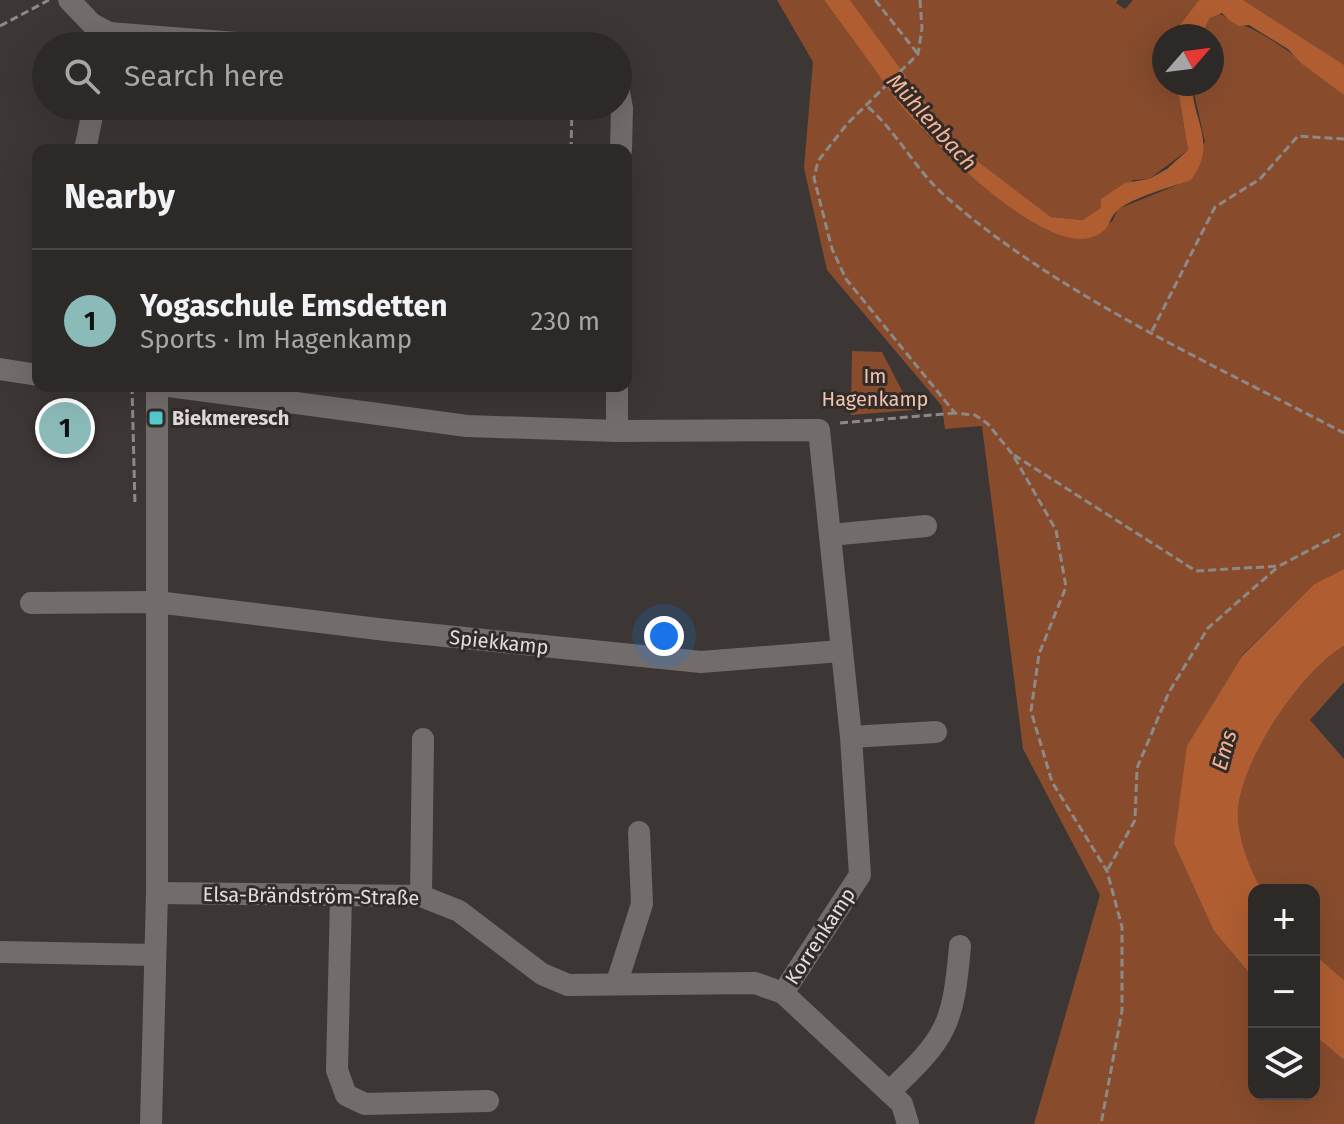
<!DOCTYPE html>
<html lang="en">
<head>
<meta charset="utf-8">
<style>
	body { margin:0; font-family:"Fira Sans",sans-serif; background:#35312f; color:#f1f3f6 }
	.controls { position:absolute; right:24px; bottom:24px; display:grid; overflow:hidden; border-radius:16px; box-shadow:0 8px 32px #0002 }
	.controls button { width:72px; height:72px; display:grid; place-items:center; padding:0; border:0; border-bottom:2px solid #484544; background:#2d2927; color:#f1f3f6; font:40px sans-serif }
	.compass { position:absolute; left:1152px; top:24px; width:72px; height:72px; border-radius:50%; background:#2d2927; box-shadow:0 8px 32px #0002; rotate:62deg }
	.you { position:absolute; left:664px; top:636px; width:28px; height:28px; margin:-20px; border:6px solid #fff; border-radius:50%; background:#1a73e8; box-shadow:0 0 0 12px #1a73e833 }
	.badge { display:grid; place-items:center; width:52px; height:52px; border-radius:50%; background:#8bbbb9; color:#111; font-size:26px; font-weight:700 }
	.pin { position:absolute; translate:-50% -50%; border:4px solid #fff; box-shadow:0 2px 8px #0006 }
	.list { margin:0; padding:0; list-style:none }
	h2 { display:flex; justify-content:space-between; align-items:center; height:104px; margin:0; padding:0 32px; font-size:34px }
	h2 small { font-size:26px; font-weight:400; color:#a7a6a7 }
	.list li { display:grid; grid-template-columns:52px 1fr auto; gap:24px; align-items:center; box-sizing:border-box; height:144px; padding:0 32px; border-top:2px solid #484544 }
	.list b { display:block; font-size:30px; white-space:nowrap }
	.list p { margin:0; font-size:26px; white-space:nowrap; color:#a7a6a7 }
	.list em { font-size:26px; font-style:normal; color:#a7a6a7 }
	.icon { flex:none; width:44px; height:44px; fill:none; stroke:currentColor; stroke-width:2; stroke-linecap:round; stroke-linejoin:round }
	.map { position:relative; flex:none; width:1344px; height:1124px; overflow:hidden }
	.search { position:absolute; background:#2d2927; box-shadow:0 8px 32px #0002; left:32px; top:32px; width:600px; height:88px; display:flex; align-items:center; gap:20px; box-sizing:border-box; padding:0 28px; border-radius:44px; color:#a7a6a7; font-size:30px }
	.panel { position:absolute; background:#2d2927; box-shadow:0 8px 32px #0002; left:32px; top:144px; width:600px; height:248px; border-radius:16px }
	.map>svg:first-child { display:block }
	.green { fill:#884c2d }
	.water { fill:#b05e31 }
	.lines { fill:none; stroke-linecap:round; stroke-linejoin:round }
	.path { stroke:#8d8986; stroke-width:3; stroke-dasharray:8 4; stroke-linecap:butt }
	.minor { stroke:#726c6a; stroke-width:22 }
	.poi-dot { fill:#52cdcf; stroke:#312c2a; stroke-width:3 }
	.labels { text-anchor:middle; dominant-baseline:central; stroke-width:6; stroke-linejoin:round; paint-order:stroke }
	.park-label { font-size:20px; fill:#f2c4ad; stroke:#312c2a }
	.poi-label { font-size:20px; font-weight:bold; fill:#e0dddb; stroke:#312c2a; text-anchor:start }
	.street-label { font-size:20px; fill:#e0dddb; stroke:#312c2a }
	.water-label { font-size:22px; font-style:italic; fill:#f7b392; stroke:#312c2a }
</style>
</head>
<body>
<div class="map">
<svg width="1344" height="1124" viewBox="0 0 1344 1124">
	<rect width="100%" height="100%" fill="#3c3734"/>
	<g class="green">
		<path d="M777,0H824C848,31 870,63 893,94C934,150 991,196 1050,231L1112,222L1118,209L1177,185L1205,142L1192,84H1212V36H1201L1210,18L1217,14C1225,14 1225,19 1233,21C1275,36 1309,67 1344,95V569L1314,584L1242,655L1214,931L1254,979V1094H1314V1035L1344,1060V1124H1034L1100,895L1023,749L982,426L945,429L942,406L827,270L804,168L813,62Z"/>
		<path d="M850,0H1118L1116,3L1125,9L1133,0H1199L1178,27L1180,36H1164V84H1177L1188,150L1149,179L1133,180L1092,217L1083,220L1051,217L956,146Z"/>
		<path d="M1243,0H1344V65L1337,62Z"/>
		<path d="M852,351L882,352L912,410L851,415Z"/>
		<path d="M1344,646V682L1310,720L1344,759V980L1314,954V890H1262C1250,871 1240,843 1238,820C1234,769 1301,670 1344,646Z"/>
	</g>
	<g class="water">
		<path d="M824,0H850L957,146L1051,217L1083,220L1101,208V199L1125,183L1149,179L1167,169L1188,150L1177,84H1192C1193,123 1218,143 1191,180C1174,186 1131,198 1118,210C1106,220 1113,231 1089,238C1038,251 921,133 892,94C870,62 847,31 824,0Z"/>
		<path d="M1199,0H1243L1344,65V95L1301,63L1288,49L1249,25L1239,26L1229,20L1222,13L1210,18L1201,36H1180L1178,27Z"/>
		<path d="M1344,569V646C1301,670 1234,769 1238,820C1240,843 1250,870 1262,890H1254V979L1214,931L1174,843L1187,746L1243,655L1314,584Z"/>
		<path d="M1314,954L1344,980V1060L1314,1035Z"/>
	</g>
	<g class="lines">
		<g class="path">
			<path d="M875,0L918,54"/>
			<path d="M920,0L922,28L918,54L847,124L818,161L814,178L832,249L846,279L955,413L975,415L988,424L1013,455L1056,530L1066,587L1039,654L1031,711L1052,782L1107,871L1122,927V1011L1101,1124"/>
			<path d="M0,26L49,0"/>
			<path d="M868,107C897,132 915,169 943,194C1055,294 1211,363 1344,433"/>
			<path d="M571,150L572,106"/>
			<path d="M1152,331L1215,207L1260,179L1298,136L1344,139"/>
			<path d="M132,386L135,506"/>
			<path d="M840,423L955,413"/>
			<path d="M1014,455L1196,571L1279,566L1344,532"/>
			<path d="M1108,869L1135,820L1137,768L1169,692L1208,628L1279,566"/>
		</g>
		<g class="minor">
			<path d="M69,0L92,24L109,33L106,46"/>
			<path d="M109,33L275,46"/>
			<path d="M618,87L622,108L621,150"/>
			<path d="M85,150L94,106"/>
			<path d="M0,369L38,375"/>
			<path d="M169,386L467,426L617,431L819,430L851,737L860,875L783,993"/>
			<path d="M617,431V386"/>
			<path d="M830,535L926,526"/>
			<path d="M31,603L157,602L386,630L701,662L841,651"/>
			<path d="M851,737L936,732"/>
			<path d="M157,893L421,896L459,911L542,974L568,985L755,983L783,993L902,1104L908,1124"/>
			<path d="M341,896L337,1070L346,1095L365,1104L488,1101"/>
			<path d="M421,896L423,739"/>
			<path d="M0,952L155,955"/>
			<path d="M617,982L642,904L639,832"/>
			<path d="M889,1092C947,1037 953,1026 960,946"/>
			<path d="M151,1124L157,893V386"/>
		</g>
	</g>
	<rect class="poi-dot" x="148" y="410" width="16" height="16" rx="4"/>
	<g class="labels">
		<g class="park-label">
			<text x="875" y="376">Im<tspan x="875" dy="23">Hagenkamp</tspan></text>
		</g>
		<g class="poi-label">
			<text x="172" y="418">Biekmeresch</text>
		</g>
		<g class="street-label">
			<text transform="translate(499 642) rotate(6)">Spiekkamp</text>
			<text transform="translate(311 896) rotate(1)">Elsa-Brändström-Straße</text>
			<text transform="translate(820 936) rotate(-57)">Korrenkamp</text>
		</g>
		<g class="water-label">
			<text transform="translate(932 122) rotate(48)">Mühlenbach</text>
			<text transform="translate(1224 750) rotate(-74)">Ems</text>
		</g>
	</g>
</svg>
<div class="controls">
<button>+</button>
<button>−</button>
<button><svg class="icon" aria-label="layers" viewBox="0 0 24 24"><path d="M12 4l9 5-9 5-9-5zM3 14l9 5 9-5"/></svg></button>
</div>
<svg class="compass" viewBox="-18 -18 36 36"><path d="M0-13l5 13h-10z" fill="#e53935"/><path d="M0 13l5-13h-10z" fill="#a7a6a7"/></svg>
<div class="you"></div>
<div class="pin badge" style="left:65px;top:428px">1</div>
<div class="search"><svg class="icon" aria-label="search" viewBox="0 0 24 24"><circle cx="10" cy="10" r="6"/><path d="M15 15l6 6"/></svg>Search here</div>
<section class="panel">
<h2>Nearby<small></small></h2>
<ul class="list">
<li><span class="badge">1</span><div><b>Yogaschule Emsdetten</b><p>Sports · Im Hagenkamp</p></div><em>230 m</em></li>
</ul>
</section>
</div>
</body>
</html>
